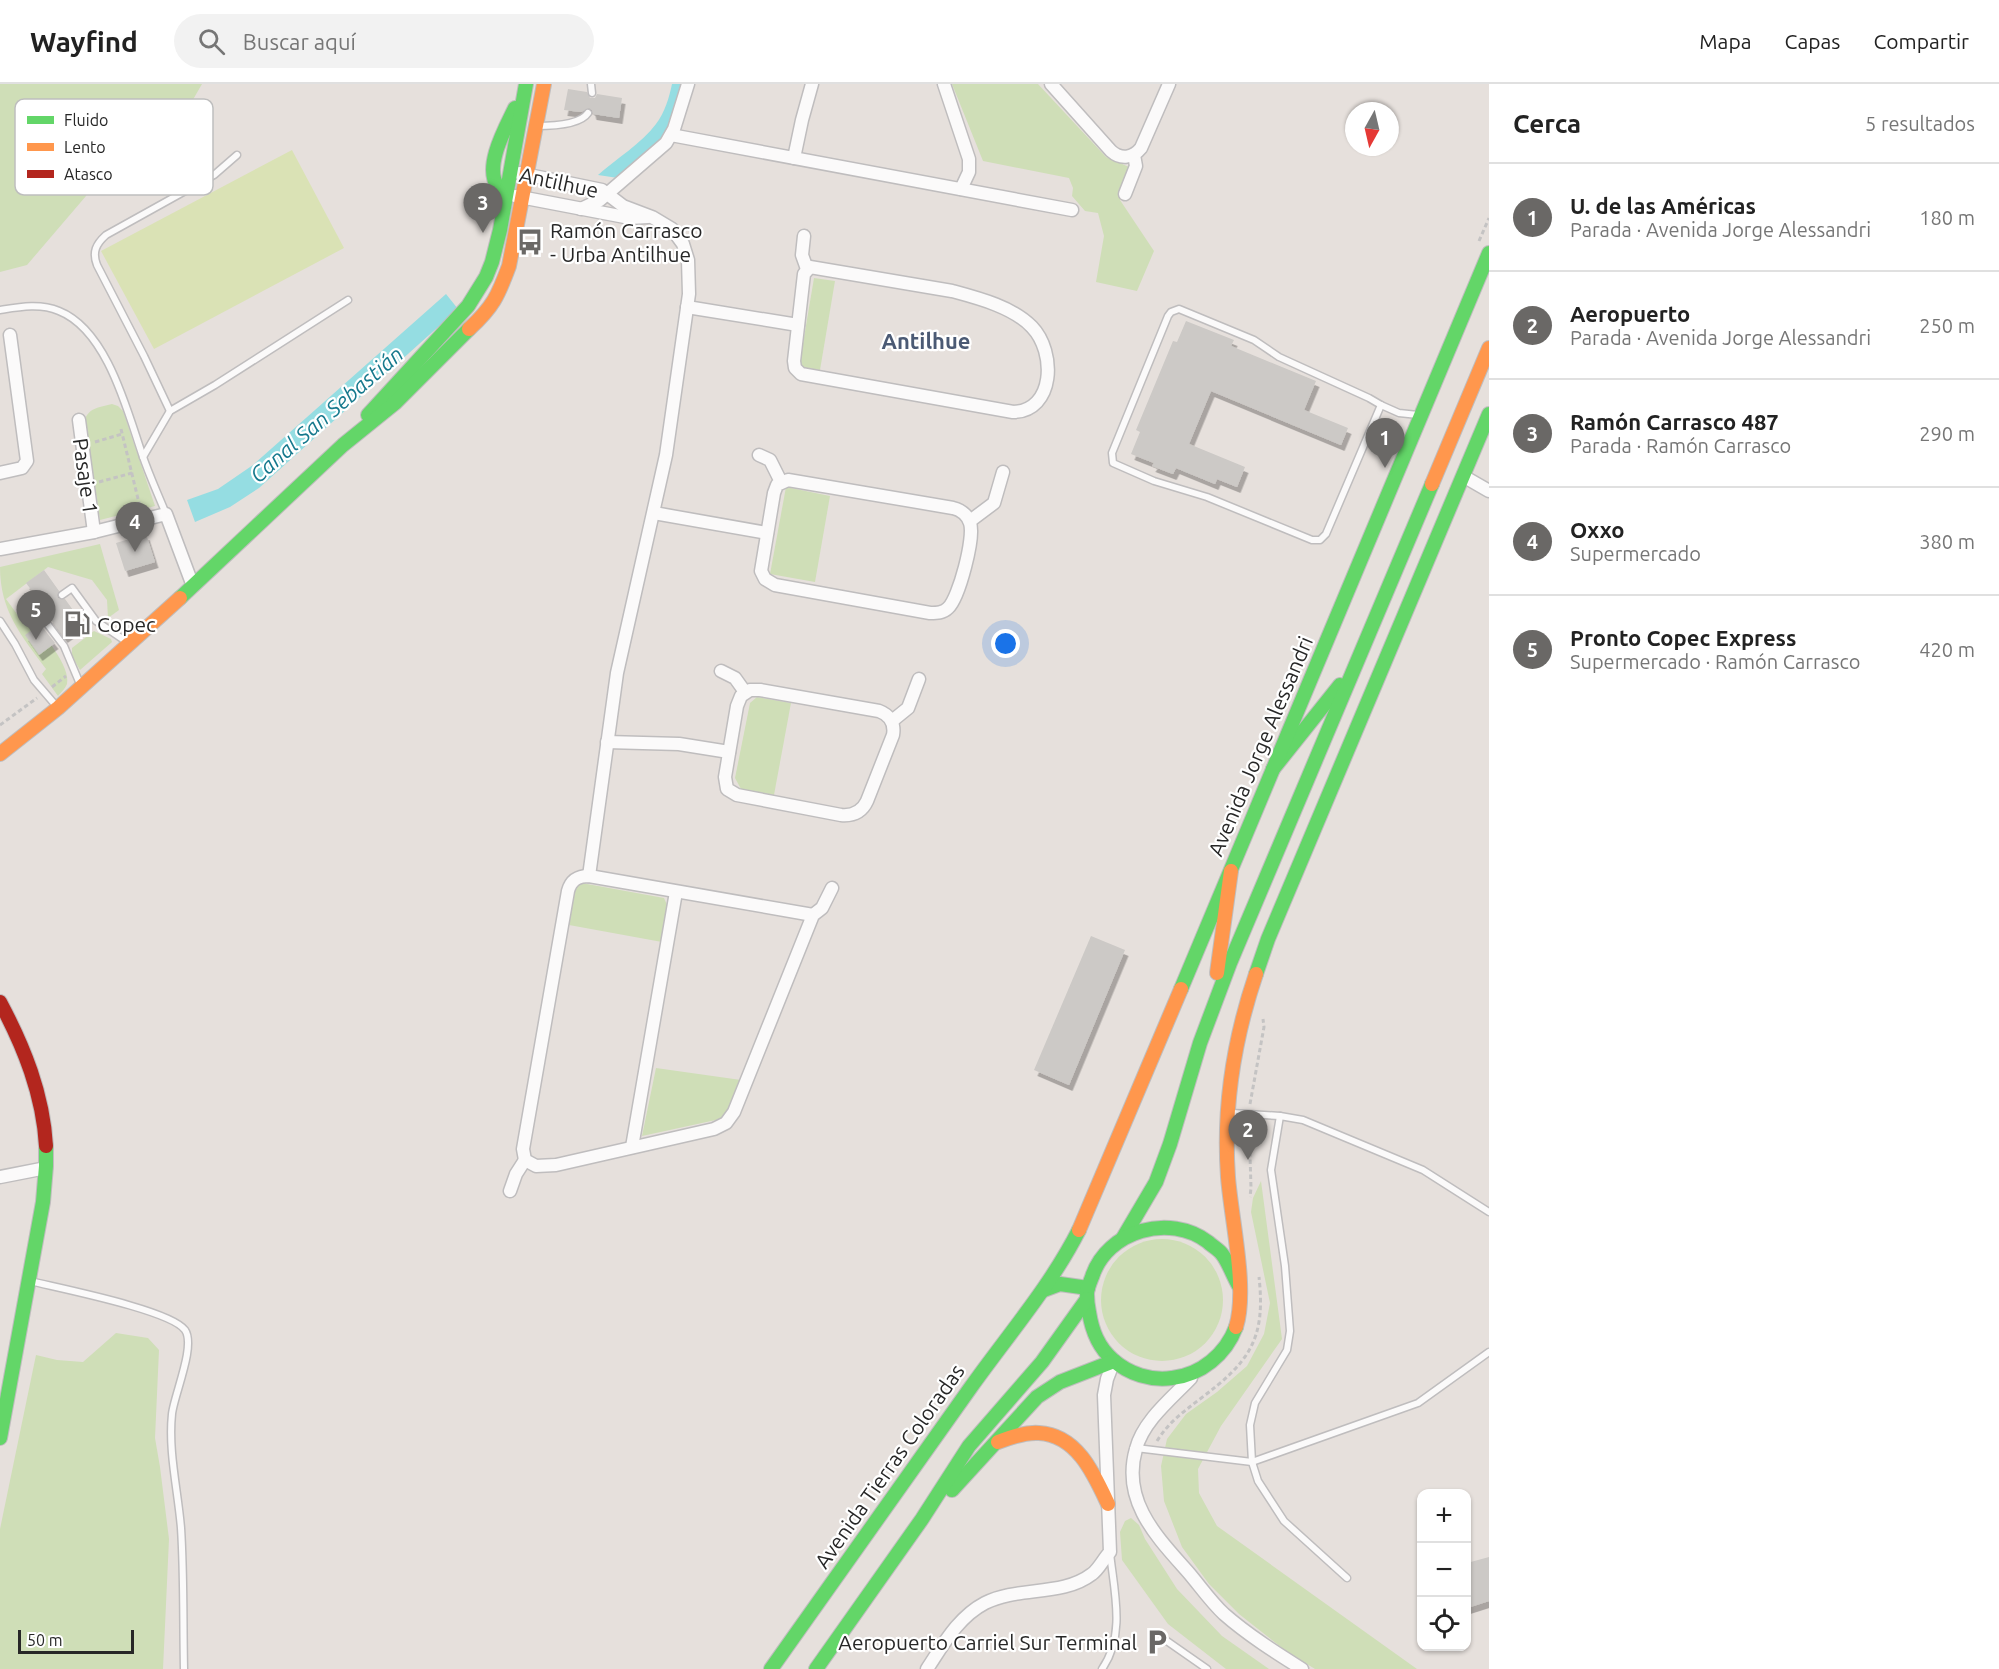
<!DOCTYPE html>
<html lang="es">
<head>
<meta charset="utf-8">
<style>
	body { margin:0; font-family:Ubuntu,sans-serif; background:#f2f2f2; color:#222 }
	.controls { position:absolute; right:18px; bottom:18px; display:grid; overflow:hidden; border-radius:12px; box-shadow:0 2px 4px #0004 }
	.controls button { width:54px; height:54px; display:grid; place-items:center; padding:0; border:0; border-bottom:2px solid #e0e0e0; background:#fff; color:#222; font:30px sans-serif }
	.compass { position:absolute; left:1345px; top:18px; width:54px; height:54px; border-radius:50%; background:#fff; box-shadow:0 2px 4px #0004; rotate:188deg }
	.scale { position:absolute; left:18px; bottom:15px; width:116px; box-sizing:border-box; padding-left:6px; border:3px solid #272727; border-top:0; font-size:16px; line-height:21px; white-space:nowrap; color:#272727; -webkit-text-stroke:4px #fff; paint-order:stroke }
	.you { position:absolute; left:1006px; top:560px; width:21px; height:21px; margin:-15px; border:4px solid #fff; border-radius:50%; background:#1a73e8; box-shadow:0 0 0 9px #1a73e833 }
	.badge { display:grid; place-items:center; width:39px; height:39px; border-radius:50%; background:#6a6866; color:#fff; font-size:20px; font-weight:700 }
	.pin { position:absolute; translate:-50% -50px; filter:drop-shadow(0 2px 3px #0008) }
	.pin::after { content:''; position:absolute; top:32px; width:21px; height:18px; background:inherit; clip-path:polygon(0 0,100% 0,50% 100%) }
	.list { margin:0; padding:0; list-style:none }
	h2 { display:flex; justify-content:space-between; align-items:center; height:78px; margin:0; padding:0 24px; font-size:26px }
	h2 small { font-size:20px; font-weight:400; color:#767676 }
	.list li { display:grid; grid-template-columns:39px 1fr auto; gap:18px; align-items:center; box-sizing:border-box; height:108px; padding:0 24px; border-top:2px solid #e0e0e0 }
	.list b { display:block; font-size:22px; white-space:nowrap }
	.list p { margin:0; font-size:20px; white-space:nowrap; color:#767676 }
	.list em { font-size:20px; font-style:normal; color:#767676 }
	.icon { flex:none; width:33px; height:33px; fill:none; stroke:currentColor; stroke-width:2; stroke-linecap:round; stroke-linejoin:round }
	.map { position:relative; flex:none; width:1489px; height:1585px; overflow:hidden }
	header { display:flex; align-items:center; gap:36px; box-sizing:border-box; height:84px; padding:0 30px; background:#fff; border-bottom:2px solid #e0e0e0 }
	header strong { font-size:28px }
	nav { display:flex; gap:33px; margin-inline-start:auto; font-size:21px }
	.search { width:420px; height:54px; background:#f2f2f2; display:flex; align-items:center; gap:15px; box-sizing:border-box; padding:0 21px; border-radius:33px; color:#767676; font-size:22px }
	main { display:flex }
	aside { flex:1; background:#fff }
	.map>svg:first-child { display:block }
	.green { fill:#cfdeb7 }
	.pitch { fill:#dae2b5 }
	.water { fill:#95dde2 }
	.building { fill:#ccc9c6; filter:url(#shadow) }
	.lines { fill:none; stroke-linecap:round; stroke-linejoin:round }
	.lane-casing { stroke:#bfbdbe; stroke-width:9 }
	.street-casing { stroke:#bfbdbe; stroke-width:15 }
	.fast-casing { stroke:#bfbdbe; stroke-width:16 }
	.slow-casing { stroke:#bfbdbe; stroke-width:16 }
	.jam-casing { stroke:#bfbdbe; stroke-width:16 }
	.path { stroke:#c4c3c3; stroke-width:3; stroke-dasharray:4.5 3; stroke-linecap:butt }
	.lane { stroke:#fbfafa; stroke-width:6 }
	.street { stroke:#fbfafa; stroke-width:12 }
	.fast { stroke:#63d668; stroke-width:14 }
	.slow { stroke:#ff974d; stroke-width:14 }
	.jam { stroke:#b3261e; stroke-width:14 }
	.labels { text-anchor:middle; dominant-baseline:central; stroke-width:4.5; stroke-linejoin:round; paint-order:stroke }
	.street-label { font-size:21px; fill:#272727; stroke:#fff }
	.poi-label { font-size:21px; fill:#272727; stroke:#fff; text-anchor:start }
	.neighbourhood-label { font-size:22px; font-weight:bold; fill:#4b5a74; stroke:#fff }
	.water-label { font-size:22px; font-style:italic; fill:#16798d; stroke:#fff }
	.key { fill:#fff; stroke:#bebebe; stroke-width:1.5 }
	.key-label { font-size:16px; fill:#272727 }
</style>
</head>
<body>
<header>
<strong>Wayfind</strong>
<div class="search"><svg class="icon" aria-label="search" viewBox="0 0 24 24"><circle cx="10" cy="10" r="6"/><path d="M15 15l6 6"/></svg>Buscar aquí</div>
<nav><a>Mapa</a><a>Capas</a><a>Compartir</a></nav>
</header>
<main>
<div class="map">
<svg width="1489" height="1585" viewBox="0 0 1489 1585">
	<defs>
		<filter id="shadow"><feDropShadow dx="3.5" dy="6" stdDeviation="0" flood-color="#0004"/></filter>
	</defs>
	<rect width="100%" height="100%" fill="#e6e0dc"/>
	<g class="green">
		<path d="M0,0H202L187,26L113,59L86,112L27,181L0,188Z"/>
		<path d="M952,0H1038L1106,73L1129,83L1120,116L1154,167L1137,207L1096,198L1104,152L1098,129L1085,127L1072,112L1073,104L1069,94L983,77Z"/>
		<path d="M814,194L835,197L820,286L799,283Z"/>
		<path d="M112,320L118,322L123,327L155,422L100,436L85,335C90,323 101,323 112,320Z"/>
		<path d="M786,403L830,412L815,498L770,490Z"/>
		<path d="M100,460L119,526L108,534L107,516L92,496L48,483L6,515L25,541L32,536C42,549 71,582 67,600C65,605 61,608 58,612L42,590L46,585C21,551 0,527 0,483Z"/>
		<path d="M94,547L111,555L112,558L80,586L72,572V564Z"/>
		<path d="M757,613L791,619L774,711L741,705L735,694L750,619Z"/>
		<path d="M576,798L664,814L668,823L662,858L569,841Z"/>
		<path d="M656,984L741,996L725,1034L642,1052Z"/>
		<path d="M1261,1097L1282,1255L1221,1342L1198,1385L1199,1409L1217,1442L1417,1585H1315L1286,1567L1239,1530L1209,1500L1182,1463L1164,1417L1161,1382L1167,1355L1186,1330L1217,1308L1247,1282L1264,1250L1270,1219L1251,1128L1253,1114Z"/>
		<circle cx="1162" cy="1216" r="61"/>
		<path d="M116,1249L148,1254L159,1266L155,1354L160,1383L169,1455L163,1585H0V1445L36,1271L57,1276L83,1278Z"/>
		<path d="M1131,1434L1139,1441L1145,1455L1177,1505L1222,1552L1269,1585H1226L1168,1540L1122,1476L1120,1448L1125,1437Z"/>
	</g>
	<path class="pitch" d="M292,66L344,164L154,265L101,167Z"/>
	<g class="water">
		<path d="M672,0H684L669,43L659,59L618,94L598,91C616,75 642,59 656,40C665,28 669,14 672,0Z"/>
		<path d="M446,210L458,225L259,404L230,423L195,438L187,416L218,405L253,381Z"/>
	</g>
	<g class="building">
		<path d="M568,5L587,8L590,14H595L597,10L622,14L619,34L593,30L592,26L589,24L581,28L564,26Z"/>
		<path d="M1186,237L1234,256L1231,262L1316,297L1304,326L1348,344L1341,361L1211,307L1189,360L1245,383L1237,403L1217,395L1215,400L1176,384L1173,390L1152,382L1154,379L1131,370L1140,348L1136,346L1173,257L1177,258Z"/>
		<path d="M146,450L155,478L125,487L116,459Z"/>
		<path d="M44,486L59,507L57,511L58,514L65,515L83,540L64,553L49,533L50,532L48,529L50,525L49,521L46,519L42,520L26,499Z"/>
		<path d="M40,540L55,559L39,571L25,551Z"/>
		<path d="M1091,852L1125,866L1069,1001L1034,986Z"/>
		<path d="M1489,1473V1517L1467,1524V1479Z"/>
	</g>
	<g class="lines">
		<g class="lane-casing">
			<g id="lane">
				<path d="M591,0L592,9"/>
				<path d="M536,42C550,42 580,41 588,29"/>
				<path d="M1179,225L1254,256L1279,273L1369,314L1381,321L1326,450L1320,456H1312L1207,413L1154,397L1113,379L1112,369L1168,232L1171,228Z"/>
				<path d="M0,226C19,223 40,219 59,227C107,246 127,326 142,370C149,391 158,410 166,430"/>
				<path d="M1381,321L1399,329L1418,331"/>
				<path d="M170,327L144,272L97,181C92,168 96,160 106,151L214,91L237,71"/>
				<path d="M143,373L170,327L215,301L348,216"/>
				<path d="M62,511L72,504L96,537L127,558"/>
				<path d="M45,524L39,529L64,562L80,600"/>
				<path d="M0,537L15,560L34,596L58,624"/>
				<path d="M1232,1029L1280,1032L1303,1036L1423,1086L1489,1128"/>
				<path d="M1280,1032L1271,1086L1285,1182L1290,1247L1287,1266L1255,1319L1250,1341L1252,1378L1258,1397L1284,1437L1347,1494"/>
				<path d="M30,1197C58,1204 171,1226 185,1246C196,1262 174,1311 172,1330C168,1367 178,1407 181,1444C184,1490 183,1538 184,1585"/>
				<path d="M1136,1364L1252,1378L1418,1319L1489,1268"/>
				<path d="M1164,1555L1207,1585"/>
				<path d="M1102,1585C1126,1551 1114,1507 1110,1469"/>
			</g>
		</g>
		<g class="street-casing">
			<g id="street">
				<path d="M944,0L969,75V88L961,105"/>
				<path d="M1051,0L1111,67C1121,76 1133,74 1141,64L1169,0"/>
				<path d="M671,51L1072,126"/>
				<path d="M794,74L802,36L812,0"/>
				<path d="M519,89L602,106L623,122L652,133L672,145L683,160L688,176L689,210L666,371L617,589L589,792"/>
				<path d="M1125,110L1136,82L1134,71"/>
				<path d="M515,112L630,134L648,133"/>
				<path d="M581,125L600,116L666,59L674,45L688,0"/>
				<path d="M804,152L802,171L807,185"/>
				<path d="M810,183L952,207C978,214 1013,223 1032,243C1056,268 1055,327 1013,328L801,290L795,284L794,277L804,190Z"/>
				<path d="M687,223L798,241"/>
				<path d="M79,336L94,448"/>
				<path d="M759,371L770,376L781,398"/>
				<path d="M0,389L22,384L27,377L10,251"/>
				<path d="M1463,392L1489,407"/>
				<path d="M788,396L953,424C961,426 967,430 970,439C975,453 959,514 948,524C943,529 937,529 930,529L775,501L765,495L761,487L774,409L777,401Z"/>
				<path d="M654,429L767,449"/>
				<path d="M970,437L994,419L1003,388"/>
				<path d="M0,465L94,448L166,430L193,502"/>
				<path d="M721,587L735,594L745,608"/>
				<path d="M750,606H760L879,627C890,631 895,640 893,651L867,717C862,728 853,732 841,731L737,711L727,705L725,693L737,622L741,612Z"/>
				<path d="M892,637L908,624L919,595"/>
				<path d="M607,658L679,660L729,668"/>
				<path d="M813,831L589,792C578,792 571,796 568,807L523,1065L525,1076L536,1082L556,1081L714,1045L726,1039L734,1028L813,831L822,824L832,804"/>
				<path d="M632,1063L676,808"/>
				<path d="M0,1093L46,1084"/>
				<path d="M510,1107L516,1090L525,1076"/>
				<path d="M1191,1294C1172,1314 1143,1337 1136,1365C1121,1417 1157,1453 1188,1488C1200,1502 1211,1518 1224,1530C1248,1551 1275,1568 1302,1585"/>
				<path d="M927,1585C943,1561 958,1533 985,1519C1018,1502 1062,1513 1092,1490C1099,1485 1104,1474 1110,1468L1104,1311L1107,1295L1114,1277"/>
			</g>
		</g>
		<g class="fast-casing">
			<g id="fast">
				<path d="M505,110C503,108 499,106 498,103C483,83 506,43 515,24"/>
				<path d="M368,331L468,222L486,193L492,178L500,146L526,0"/>
				<path d="M180,514L343,361L395,319L469,245"/>
				<path d="M1273,685L1340,601"/>
				<path d="M1256,890L1268,855L1489,330"/>
				<path d="M1181,905L1489,169"/>
				<path d="M1123,1154L1156,1098L1170,1060L1200,959L1230,879L1432,400"/>
				<path d="M1044,1206L1060,1200L1088,1204"/>
				<path d="M1236,1243C1226,1270 1201,1291 1172,1294C1151,1297 1129,1290 1113,1276C1098,1263 1092,1247 1089,1228C1088,1223 1087,1216 1087,1210C1087,1205 1090,1198 1092,1193C1107,1146 1170,1129 1208,1158C1212,1162 1218,1165 1222,1170C1229,1179 1233,1192 1239,1202"/>
				<path d="M0,1354L43,1118L46,1082V1062"/>
				<path d="M952,1406L1037,1313L1060,1298L1114,1277"/>
				<path d="M771,1585C838,1491 905,1397 971,1303C1008,1251 1050,1203 1079,1146"/>
				<path d="M816,1585L922,1435L969,1362L1042,1278L1087,1215"/>
			</g>
		</g>
		<g class="slow-casing">
			<g id="slow">
				<path d="M469,245C493,223 498,212 509,182L544,0"/>
				<path d="M1432,400L1489,264"/>
				<path d="M0,670L58,624L180,514"/>
				<path d="M1217,889L1231,787"/>
				<path d="M1079,1146L1181,905"/>
				<path d="M1236,1243C1248,1205 1231,1134 1228,1093C1223,1024 1234,955 1256,890"/>
				<path d="M998,1358C1011,1353 1025,1348 1039,1349C1077,1351 1094,1390 1108,1420"/>
			</g>
		</g>
		<g class="jam-casing">
			<path id="jam" d="M0,918C24,963 43,1010 46,1062"/>
		</g>
		<g class="path">
			<path d="M1479,157L1489,134"/>
			<path d="M121,345L140,423"/>
			<path d="M95,358L122,350"/>
			<path d="M99,398L132,389"/>
			<path d="M52,603L66,592"/>
			<path d="M0,641L37,614"/>
			<path d="M1250,1020L1264,943L1263,935"/>
			<path d="M1249,1038L1251,1104L1250,1113"/>
			<path d="M1157,1357C1168,1339 1183,1328 1200,1315C1249,1278 1266,1256 1259,1193"/>
		</g>
		<use href="#lane" class="lane"/>
		<use href="#street" class="street"/>
		<use href="#fast" class="fast"/>
		<use href="#slow" class="slow"/>
		<use href="#jam" class="jam"/>
	</g>
	<defs>
		<g id="bus-bare" transform="scale(2.07)"><path d="M-5-6H5V4H4V6H2V4H-2V6H-4V4H-5ZM-3.5-4V0h7V-4ZM-3.5 1.2v1.5H-2V1.2ZM2 1.2v1.5H3.5V1.2Z" fill="#6a6866" stroke="#fff" stroke-width="2.5" paint-order="stroke"/></g>
		<g id="fuel-bare" transform="scale(2.07)"><path d="M-5.5-6h7V0h2V4h1.3V-2.5L3-4.5l.8-.8L6-3V5H2.5V1h-1V6h-7ZM-4.2-4.7v3.2H.2V-4.7Z" fill="#6a6866" stroke="#fff" stroke-width="2.5" paint-order="stroke"/></g>
		<g id="parking-bare" transform="scale(2.07)"><path d="M-3.5-5.5H1a3.5 3.5 0 0 1 0 7H-1V5.5H-3.5ZM-1-3.4V-.6H.8a1.4 1.4 0 0 0 0-2.8Z" fill="#6a6866" stroke="#fff" stroke-width="2.5" paint-order="stroke"/></g>
	</defs>
	<g fill-rule="evenodd">
		<use href="#bus-bare" x="530" y="158"/>
		<use href="#fuel-bare" x="77" y="540"/>
		<use href="#parking-bare" x="1157" y="1558"/>
	</g>
	<g class="labels">
		<g class="street-label">
			<text transform="translate(559 98) rotate(12)">Antilhue</text>
			<text transform="translate(86 392) rotate(82)">Pasaje 1</text>
			<text transform="translate(1260 662) rotate(-67)">Avenida Jorge Alessandri</text>
			<text transform="translate(889 1382) rotate(-55)">Avenida Tierras Coloradas</text>
		</g>
		<g class="poi-label">
			<text x="550" y="146">Ramón Carrasco<tspan x="550" dy="24">- Urba Antilhue</tspan></text>
			<text x="97" y="540">Copec</text>
			<text x="1137" y="1558" text-anchor="end">Aeropuerto Carriel Sur Terminal</text>
		</g>
		<g class="neighbourhood-label">
			<text x="926" y="256">Antilhue</text>
		</g>
		<g class="water-label">
			<text transform="translate(326 330) rotate(-41)">Canal San Sebastián</text>
		</g>
	</g>
	<rect x="15" y="15" width="198" height="96" rx="9" class="key"/>
	<rect x="27" y="32" width="27" height="8" fill="#63d668"/>
	<rect x="27" y="59" width="27" height="8" fill="#ff974d"/>
	<rect x="27" y="86" width="27" height="8" fill="#b3261e"/>
	<g class="key-label">
		<text x="64" y="42">Fluido</text>
		<text x="64" y="69">Lento</text>
		<text x="64" y="96">Atasco</text>
	</g>
</svg>
<div class="controls">
<button>+</button>
<button>−</button>
<button><svg class="icon" aria-label="locate" viewBox="0 0 24 24"><circle cx="12" cy="12" r="6"/><path d="M12 2v4M12 18v4M2 12h4M18 12h4"/></svg></button>
</div>
<svg class="compass" viewBox="-18 -18 36 36"><path d="M0-13l5 13h-10z" fill="#e53935"/><path d="M0 13l5-13h-10z" fill="#767676"/></svg>
<div class="scale">50 m</div>
<div class="you"></div>
<div class="pin badge" style="left:1385px;top:384px">1</div>
<div class="pin badge" style="left:1248px;top:1076px">2</div>
<div class="pin badge" style="left:483px;top:149px">3</div>
<div class="pin badge" style="left:135px;top:468px">4</div>
<div class="pin badge" style="left:36px;top:556px">5</div>
</div>
<aside>
<h2>Cerca<small>5 resultados</small></h2>
<ul class="list">
<li><span class="badge">1</span><div><b>U. de las Américas</b><p>Parada · Avenida Jorge Alessandri</p></div><em>180 m</em></li>
<li><span class="badge">2</span><div><b>Aeropuerto</b><p>Parada · Avenida Jorge Alessandri</p></div><em>250 m</em></li>
<li><span class="badge">3</span><div><b>Ramón Carrasco 487</b><p>Parada · Ramón Carrasco</p></div><em>290 m</em></li>
<li><span class="badge">4</span><div><b>Oxxo</b><p>Supermercado</p></div><em>380 m</em></li>
<li><span class="badge">5</span><div><b>Pronto Copec Express</b><p>Supermercado · Ramón Carrasco</p></div><em>420 m</em></li>
</ul>
</aside>
</main>
</body>
</html>
